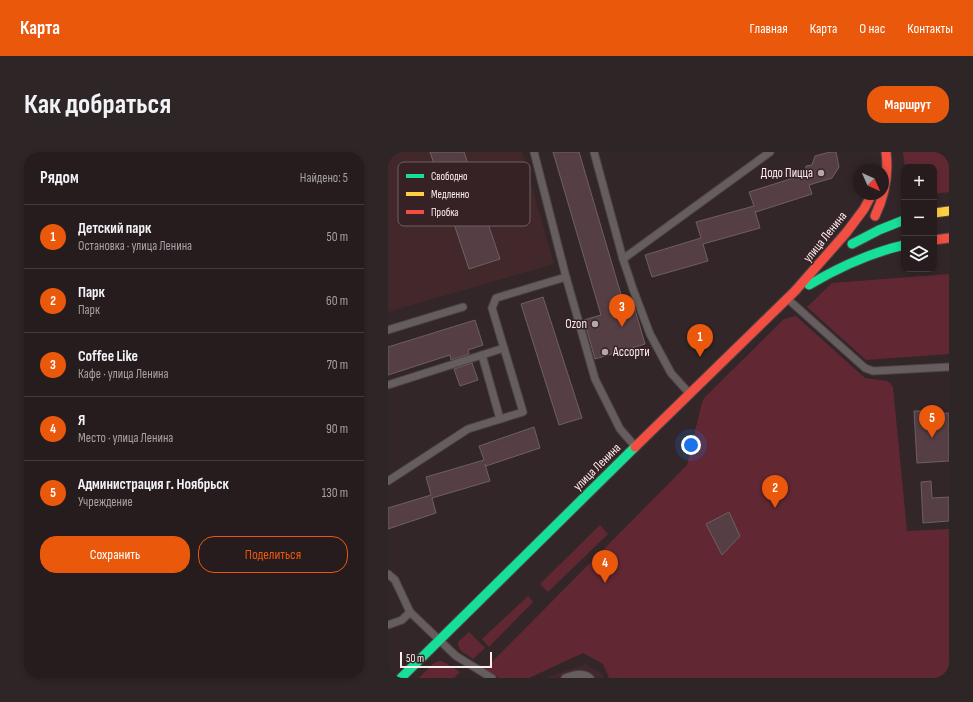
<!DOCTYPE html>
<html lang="ru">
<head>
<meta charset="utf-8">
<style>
	body { margin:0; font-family:"Sofia Sans Condensed",sans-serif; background:#2e2527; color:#f1f3f6 }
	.controls { position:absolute; right:12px; top:12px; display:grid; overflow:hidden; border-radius:8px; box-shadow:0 2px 6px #0003 }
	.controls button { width:36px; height:36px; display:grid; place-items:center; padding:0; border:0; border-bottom:1px solid #423a3c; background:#261c1e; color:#f1f3f6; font:20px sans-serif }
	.compass { position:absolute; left:465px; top:12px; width:36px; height:36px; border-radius:50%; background:#261c1e; box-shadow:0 2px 6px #0003; rotate:135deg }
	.scale { position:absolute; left:12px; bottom:10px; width:92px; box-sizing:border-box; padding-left:4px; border:2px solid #fbecee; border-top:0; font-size:11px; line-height:14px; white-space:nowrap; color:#fbecee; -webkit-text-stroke:3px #362224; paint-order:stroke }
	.you { position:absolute; left:303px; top:293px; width:14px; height:14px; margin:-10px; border:3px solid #fff; border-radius:50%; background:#1a73e8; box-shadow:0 0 0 6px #1a73e833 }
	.badge { display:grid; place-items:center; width:26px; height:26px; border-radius:50%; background:#ea580c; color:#fff; font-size:13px; font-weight:700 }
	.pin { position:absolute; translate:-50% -33px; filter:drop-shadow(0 1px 2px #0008) }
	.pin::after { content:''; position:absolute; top:21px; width:14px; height:12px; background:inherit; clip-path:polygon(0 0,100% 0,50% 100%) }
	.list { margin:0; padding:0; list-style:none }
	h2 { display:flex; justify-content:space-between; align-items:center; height:52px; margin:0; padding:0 16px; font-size:17px }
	h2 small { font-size:13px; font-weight:400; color:#a4a1a4 }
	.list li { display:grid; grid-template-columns:26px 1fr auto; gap:12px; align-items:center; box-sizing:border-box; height:64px; padding:0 16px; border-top:1px solid #423a3c }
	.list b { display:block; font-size:15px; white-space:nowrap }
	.list p { margin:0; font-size:13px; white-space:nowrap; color:#a4a1a4 }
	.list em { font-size:13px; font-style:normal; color:#a4a1a4 }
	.actions { display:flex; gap:8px; padding:12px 16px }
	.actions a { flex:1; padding:9px 0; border:1px solid #ea580c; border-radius:16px; text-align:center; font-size:14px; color:#ea580c }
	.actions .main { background:#ea580c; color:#fff }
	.icon { flex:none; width:22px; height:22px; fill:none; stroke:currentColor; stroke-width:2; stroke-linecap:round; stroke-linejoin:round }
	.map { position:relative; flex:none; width:561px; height:526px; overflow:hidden; border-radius:16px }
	header { display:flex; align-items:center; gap:24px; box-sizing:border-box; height:56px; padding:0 20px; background:#ea580c; color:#fff }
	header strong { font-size:19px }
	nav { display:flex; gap:22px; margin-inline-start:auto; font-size:14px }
	.intro { display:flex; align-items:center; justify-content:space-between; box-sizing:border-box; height:96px; padding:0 24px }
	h1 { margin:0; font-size:28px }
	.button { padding:10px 18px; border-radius:16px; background:#ea580c; color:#fff; font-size:14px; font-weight:700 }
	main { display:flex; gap:24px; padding:0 24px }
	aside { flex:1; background:#261c1e; border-radius:16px; box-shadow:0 2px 6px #0003 }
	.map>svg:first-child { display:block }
	.built { fill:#42282b }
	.green { fill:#612833 }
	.building { fill:#563f44; stroke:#6b6062 }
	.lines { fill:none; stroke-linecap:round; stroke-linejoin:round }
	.lane-casing { stroke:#4e4446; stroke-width:9 }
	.fast-casing { stroke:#4e4446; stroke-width:11 }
	.slow-casing { stroke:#4e4446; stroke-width:11 }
	.jam-casing { stroke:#4e4446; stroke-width:11 }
	.lane { stroke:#665d5e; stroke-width:7 }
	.fast { stroke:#16e098; stroke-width:9 }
	.slow { stroke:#ffcf43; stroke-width:9 }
	.jam { stroke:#f24e42; stroke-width:9 }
	.poi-dot { fill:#b5a7a9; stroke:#362224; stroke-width:1.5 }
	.labels { text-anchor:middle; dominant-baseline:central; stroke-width:3; stroke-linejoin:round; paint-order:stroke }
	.poi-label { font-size:13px; fill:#fbecee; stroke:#362224; text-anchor:end }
	.street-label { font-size:13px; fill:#fbecee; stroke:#362224 }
	.key { fill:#362224; stroke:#715f61; stroke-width:1 }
	.key-label { font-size:11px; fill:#fbecee }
</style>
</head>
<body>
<header>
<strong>Карта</strong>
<nav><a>Главная</a><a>Карта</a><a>О нас</a><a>Контакты</a></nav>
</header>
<div class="intro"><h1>Как добраться</h1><a class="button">Маршрут</a></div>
<main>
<aside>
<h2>Рядом<small>Найдено: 5</small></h2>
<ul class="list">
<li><span class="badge">1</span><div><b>Детский парк</b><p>Остановка · улица Ленина</p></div><em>50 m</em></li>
<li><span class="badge">2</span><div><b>Парк</b><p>Парк</p></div><em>60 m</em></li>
<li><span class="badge">3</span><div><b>Coffee Like</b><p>Кафе · улица Ленина</p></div><em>70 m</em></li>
<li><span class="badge">4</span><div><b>Я</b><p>Место · улица Ленина</p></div><em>90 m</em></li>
<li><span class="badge">5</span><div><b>Администрация г. Ноябрьск</b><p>Учреждение</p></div><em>130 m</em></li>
</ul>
<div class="actions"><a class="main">Сохранить</a><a>Поделиться</a></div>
</aside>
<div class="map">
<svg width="561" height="526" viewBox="0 0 561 526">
	<rect width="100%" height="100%" fill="#322628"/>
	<g class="built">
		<path d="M0,0H134L166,112L0,160Z"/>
		<path d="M198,512L214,522L216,526H157Z"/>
	</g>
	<g class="green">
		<path d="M515,0H561V40L546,42V15H517Z"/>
		<path d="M561,122V202L478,208L419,155L444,131Z"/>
		<path d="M408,164L477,226L499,229L502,231L505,235L519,379L561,377V526H221L215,512L195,501L141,526H111L97,517L299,313L314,250L317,245L396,167Z"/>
		<path d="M212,373L220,382L160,440L152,432Z"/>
		<path d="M140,444L145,450L101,495L94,487Z"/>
		<path d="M81,480L97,496L85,507C79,501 70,501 70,490Z"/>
		<path d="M51,509H54L72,520L66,526H31L46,511Z"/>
	</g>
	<g class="building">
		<path d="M42,0H76L112,107L81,117Z"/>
		<path d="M165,0H191L237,156L246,154L257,192L207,207L196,168L213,163Z"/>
		<path d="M442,0H448L451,15L444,26L421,33L424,42L368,60L367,59L372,76L315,92L320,109L264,125L257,103L313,86L308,70L366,54L361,40L418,22V14L424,13L427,4Z"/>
		<path d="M155,145L194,266L171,273L133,152Z"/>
		<path d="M87,168L95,193L80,198L81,202L63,208L62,203L0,223V195Z"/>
		<path d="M84,211L90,228L72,234L66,217Z"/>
		<path d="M526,259H538V262L561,261V309L529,311Z"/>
		<path d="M146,275L152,296L98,314L97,312L102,329L44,346L48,361L0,377V356L43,343L38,325L96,308L91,294Z"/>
		<path d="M543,329L544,346L561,345V369L535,371L533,330Z"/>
		<path d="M341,360L352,384L334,403L318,372Z"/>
	</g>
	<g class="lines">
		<g class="lane-casing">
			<g id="lane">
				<path d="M146,0L178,125L207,227L232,277L246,293"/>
				<path d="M206,0L235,107L245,137L262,182L283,221L301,241"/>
				<path d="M235,107L382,0"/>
				<path d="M402,149L477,216L485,219L561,215"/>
				<path d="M0,178L75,155"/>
				<path d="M94,203L112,267"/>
				<path d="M0,233L116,196"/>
				<path d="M0,329L80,277L135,260L104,156L108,146L178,125"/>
				<path d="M0,422L7,428L22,460L68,504L104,526"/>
				<path d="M0,473L14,468L22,460"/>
				<path d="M177,526C186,523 194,520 202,526"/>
			</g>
		</g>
		<g class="fast-casing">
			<g id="fast">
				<path d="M464,92L491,78L516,68"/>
				<path d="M421,133C451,115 482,101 516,93"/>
				<path d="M13,526L247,295"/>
			</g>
		</g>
		<g class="slow-casing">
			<path id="slow" d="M546,61L561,59"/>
		</g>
		<g class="jam-casing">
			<g id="jam">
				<path d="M487,64C497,43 501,23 498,0"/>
				<path d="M546,88L561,86"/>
				<path d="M247,295L407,139L458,81L476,57L484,42"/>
			</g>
		</g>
		<use href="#lane" class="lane"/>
		<use href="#fast" class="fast"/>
		<use href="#slow" class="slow"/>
		<use href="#jam" class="jam"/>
	</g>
	<g class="poi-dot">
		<circle cx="433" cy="21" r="4"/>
		<circle cx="207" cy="172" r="4"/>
		<circle cx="217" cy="200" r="4"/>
	</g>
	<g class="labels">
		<g class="poi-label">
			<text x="425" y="21">Додо Пицца</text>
			<text x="199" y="172">Ozon</text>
			<text x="225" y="200" text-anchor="start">Ассорти</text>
		</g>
		<g class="street-label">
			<text transform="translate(437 85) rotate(-51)">улица Ленина</text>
			<text transform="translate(209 315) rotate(-45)">улица Ленина</text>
		</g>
	</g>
	<rect x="10" y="10" width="132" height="64" rx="6" class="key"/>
	<rect x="18" y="22" width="18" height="4" fill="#16e098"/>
	<rect x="18" y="40" width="18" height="4" fill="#ffcf43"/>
	<rect x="18" y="58" width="18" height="4" fill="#f24e42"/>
	<g class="key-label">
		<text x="43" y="28">Свободно</text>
		<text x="43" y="46">Медленно</text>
		<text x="43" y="64">Пробка</text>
	</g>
</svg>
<div class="controls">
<button>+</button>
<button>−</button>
<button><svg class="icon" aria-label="layers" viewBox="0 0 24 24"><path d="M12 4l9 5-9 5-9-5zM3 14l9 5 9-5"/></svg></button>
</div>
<svg class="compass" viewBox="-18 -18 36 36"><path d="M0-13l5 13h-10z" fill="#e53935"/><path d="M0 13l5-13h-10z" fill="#a4a1a4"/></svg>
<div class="scale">50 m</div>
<div class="you"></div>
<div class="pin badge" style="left:312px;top:205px">1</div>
<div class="pin badge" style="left:387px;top:356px">2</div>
<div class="pin badge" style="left:234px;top:175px">3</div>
<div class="pin badge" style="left:217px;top:431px">4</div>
<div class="pin badge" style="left:544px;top:286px">5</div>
</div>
</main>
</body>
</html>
